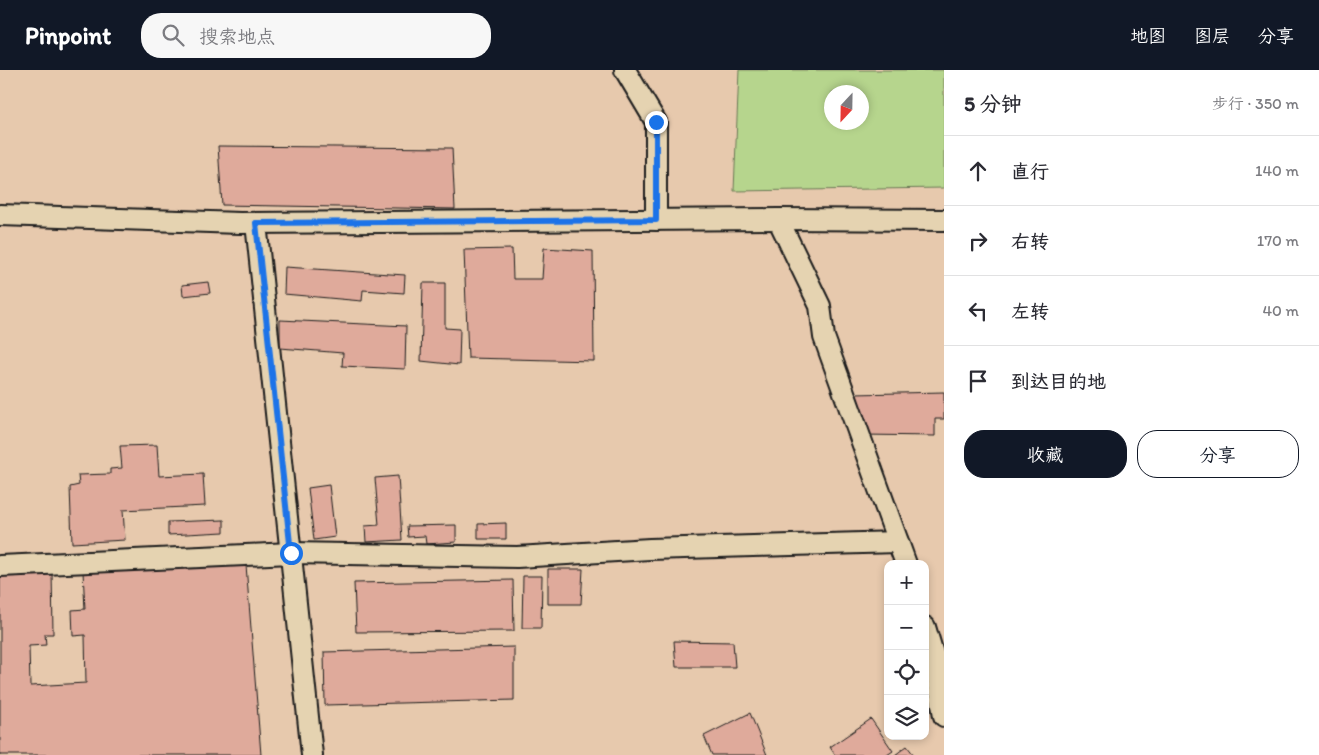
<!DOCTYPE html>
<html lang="zh">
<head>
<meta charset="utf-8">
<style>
	body { margin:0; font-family:Itim,"LXGW WenKai TC",sans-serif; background:#f7f7f7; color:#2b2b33 }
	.controls { position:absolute; right:15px; bottom:15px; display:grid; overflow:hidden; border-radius:10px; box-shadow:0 2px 8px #0003 }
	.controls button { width:45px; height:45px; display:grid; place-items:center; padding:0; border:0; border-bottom:1px solid #e1e1e2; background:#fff; color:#2b2b33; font:25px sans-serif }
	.compass { position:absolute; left:824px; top:15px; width:45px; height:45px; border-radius:50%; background:#fff; box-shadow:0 2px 8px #0003; rotate:202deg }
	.stop { position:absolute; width:15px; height:15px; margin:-11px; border:4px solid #1a73e8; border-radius:50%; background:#fff }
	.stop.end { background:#1a73e8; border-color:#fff; box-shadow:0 1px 5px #0008 }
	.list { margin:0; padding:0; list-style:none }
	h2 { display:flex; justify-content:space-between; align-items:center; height:65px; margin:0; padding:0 20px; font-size:21px }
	h2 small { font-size:16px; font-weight:400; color:#7c7c81 }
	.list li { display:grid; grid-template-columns:32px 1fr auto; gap:15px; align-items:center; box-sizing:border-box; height:70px; padding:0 20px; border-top:1px solid #e1e1e2 }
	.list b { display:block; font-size:19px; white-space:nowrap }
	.list em { font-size:16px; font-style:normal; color:#7c7c81 }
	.actions { display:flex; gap:10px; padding:15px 20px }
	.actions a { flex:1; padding:11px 0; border:1px solid #111827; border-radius:20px; text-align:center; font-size:18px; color:#111827 }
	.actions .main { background:#111827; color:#fff }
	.icon { flex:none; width:28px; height:28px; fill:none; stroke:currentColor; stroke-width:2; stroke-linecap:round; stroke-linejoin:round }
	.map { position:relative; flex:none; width:944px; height:685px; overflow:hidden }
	header { display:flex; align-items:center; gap:30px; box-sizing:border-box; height:70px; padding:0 25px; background:#111827; color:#fff }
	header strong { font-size:24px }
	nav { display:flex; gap:28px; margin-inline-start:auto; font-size:18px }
	.search { width:350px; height:45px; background:#f7f7f7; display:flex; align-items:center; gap:12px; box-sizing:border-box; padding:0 18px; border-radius:20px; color:#7c7c81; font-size:19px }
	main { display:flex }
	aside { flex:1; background:#fff }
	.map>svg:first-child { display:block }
	.green { fill:#b6d58d; stroke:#697854; fill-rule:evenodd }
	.building { fill:#dfaa9b; stroke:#1c1c1c }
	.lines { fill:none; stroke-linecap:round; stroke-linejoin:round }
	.minor-casing { stroke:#1c1c1c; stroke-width:24 }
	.minor { stroke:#e5d3b1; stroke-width:20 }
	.route { stroke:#1a73e8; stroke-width:6 }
</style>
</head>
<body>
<header>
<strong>Pinpoint</strong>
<div class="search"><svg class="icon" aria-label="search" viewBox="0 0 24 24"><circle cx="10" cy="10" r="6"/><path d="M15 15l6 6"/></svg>搜索地点</div>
<nav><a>地图</a><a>图层</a><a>分享</a></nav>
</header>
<main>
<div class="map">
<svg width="944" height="685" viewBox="0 0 944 685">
	<rect width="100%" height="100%" fill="#e7c9ad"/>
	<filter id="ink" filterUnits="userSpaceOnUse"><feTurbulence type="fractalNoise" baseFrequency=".02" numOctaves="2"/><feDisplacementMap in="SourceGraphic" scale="10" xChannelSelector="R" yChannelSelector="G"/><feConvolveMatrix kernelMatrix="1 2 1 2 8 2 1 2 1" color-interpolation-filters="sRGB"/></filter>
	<g filter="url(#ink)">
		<path class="green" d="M739,0H944V118L734,121ZM832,22H862V52H832Z"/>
		<g class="building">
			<path d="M218,76L452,78L455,139L222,135Z"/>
			<path d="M544,178L593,181L594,291L468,288L464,180L512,179L513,209H542Z"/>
			<path d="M285,197L405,205L404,223L363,220L362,231L284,224Z"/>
			<path d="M208,212L210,223L183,226L182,215Z"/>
			<path d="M423,213H445V258L460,259L459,295L421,291Z"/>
			<path d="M280,250L406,256L405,299L342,296L343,283L280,278Z"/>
			<path d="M944,322V349H935V366L864,365L863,345H856L855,324Z"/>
			<path d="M157,375L159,406L203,404L205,436L123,440L125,470L72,473L70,417L79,415L78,405L110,404V399L122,398L120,376Z"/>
			<path d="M398,406L402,470L366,472L365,456L379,455L375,408Z"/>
			<path d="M329,415L335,467L314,470L308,418Z"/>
			<path d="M224,450V462L168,465V452Z"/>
			<path d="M506,453V469H478V454Z"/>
			<path d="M456,455V472L426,474L425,466L408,467L407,456Z"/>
			<path d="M246,495L261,685H0V504L52,501L53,564H45L46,575L29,576L30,616L86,613L85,565L73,566L72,540L85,539L83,502Z"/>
			<path d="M548,499H583L581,534H548Z"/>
			<path d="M523,506H542L541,558H522Z"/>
			<path d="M513,510L514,561L356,562L354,513Z"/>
			<path d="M674,571L733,572L735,597H676Z"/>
			<path d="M514,577V630L325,635L324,582Z"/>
			<path d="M750,643L767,685H712L704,666Z"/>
			<path d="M871,649L893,681L887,685H835L830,677Z"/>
			<path d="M907,676L914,685H895Z"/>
		</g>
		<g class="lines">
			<g class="minor-casing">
				<g id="minor">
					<path d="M625,0L656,52V150"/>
					<path d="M0,145L240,153L778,149L944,150"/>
					<path d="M778,149L820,236L824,267L906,494"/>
					<path d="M256,153L312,685"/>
					<path d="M0,496L291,483L517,487L650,479L898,472"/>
					<path d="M925,557L934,587L944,646"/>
				</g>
			</g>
			<use href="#minor" class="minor"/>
		</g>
	</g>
	<g class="lines" filter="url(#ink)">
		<path class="route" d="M291,483L256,153L656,150V52"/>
	</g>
</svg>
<div class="controls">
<button>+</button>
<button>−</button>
<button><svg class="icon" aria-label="locate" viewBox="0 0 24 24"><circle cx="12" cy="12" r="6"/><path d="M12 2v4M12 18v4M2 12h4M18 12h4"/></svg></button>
<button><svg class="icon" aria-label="layers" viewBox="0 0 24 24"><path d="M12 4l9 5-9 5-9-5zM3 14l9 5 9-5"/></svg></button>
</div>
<svg class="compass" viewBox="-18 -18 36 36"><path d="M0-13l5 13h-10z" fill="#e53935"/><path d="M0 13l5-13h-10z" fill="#7c7c81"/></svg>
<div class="stop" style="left:291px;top:483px"></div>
<div class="stop end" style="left:656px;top:52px"></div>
</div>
<aside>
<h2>5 分钟<small>步行 · 350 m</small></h2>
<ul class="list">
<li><svg class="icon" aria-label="ahead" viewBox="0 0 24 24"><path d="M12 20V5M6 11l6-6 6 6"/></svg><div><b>直行</b></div><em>140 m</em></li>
<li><svg class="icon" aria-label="right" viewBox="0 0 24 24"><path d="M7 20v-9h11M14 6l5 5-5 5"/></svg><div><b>右转</b></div><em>170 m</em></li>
<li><svg class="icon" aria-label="left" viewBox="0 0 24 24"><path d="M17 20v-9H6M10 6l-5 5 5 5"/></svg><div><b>左转</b></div><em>40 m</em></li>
<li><svg class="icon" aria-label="arrive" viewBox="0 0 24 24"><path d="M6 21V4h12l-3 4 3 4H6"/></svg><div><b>到达目的地</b></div></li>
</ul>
<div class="actions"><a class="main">收藏</a><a>分享</a></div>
</aside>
</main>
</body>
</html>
